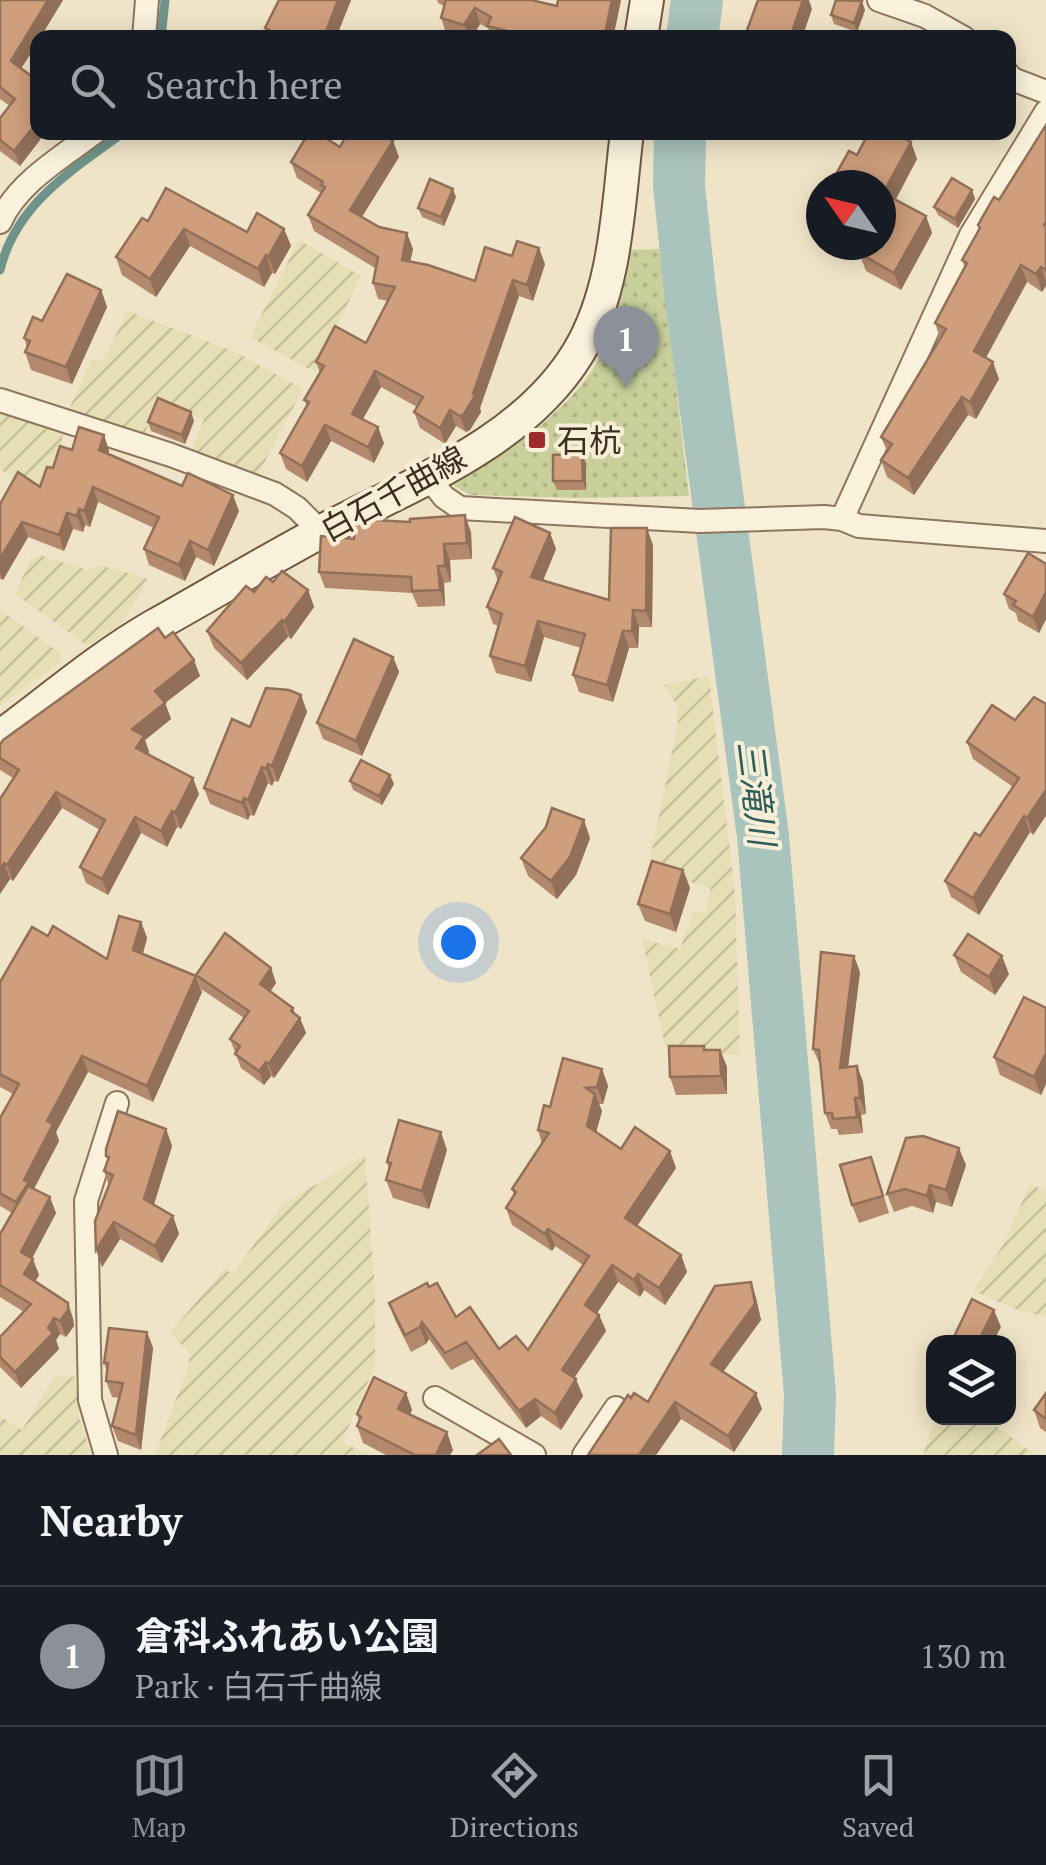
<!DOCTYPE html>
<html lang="en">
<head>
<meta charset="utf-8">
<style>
	body { margin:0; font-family:"PT Serif","Noto Sans JP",serif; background:#20242c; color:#f1f3f6 }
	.controls { position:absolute; right:30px; bottom:30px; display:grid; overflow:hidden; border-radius:20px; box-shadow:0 5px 25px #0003 }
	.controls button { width:90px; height:90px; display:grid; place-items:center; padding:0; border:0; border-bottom:2px solid #363941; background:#171b24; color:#f1f3f6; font:50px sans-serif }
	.compass { position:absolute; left:806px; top:170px; width:90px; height:90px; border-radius:50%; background:#171b24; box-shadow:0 5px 25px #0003; rotate:304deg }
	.you { position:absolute; left:458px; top:942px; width:35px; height:35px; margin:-25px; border:8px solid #fff; border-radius:50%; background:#1a73e8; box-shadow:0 0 0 15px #1a73e833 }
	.badge { display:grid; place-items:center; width:65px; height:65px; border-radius:50%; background:#8c9099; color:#fff; font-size:32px; font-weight:700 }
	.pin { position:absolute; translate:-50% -82px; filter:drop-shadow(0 2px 5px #0008) }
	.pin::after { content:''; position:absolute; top:52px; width:35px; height:30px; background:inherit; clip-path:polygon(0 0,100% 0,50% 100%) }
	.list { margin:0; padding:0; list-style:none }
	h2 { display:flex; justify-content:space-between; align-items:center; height:130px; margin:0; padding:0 40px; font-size:42px }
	h2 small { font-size:32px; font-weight:400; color:#9ea1a6 }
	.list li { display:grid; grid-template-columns:65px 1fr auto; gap:30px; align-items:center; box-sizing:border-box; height:140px; padding:0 40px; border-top:2px solid #363941 }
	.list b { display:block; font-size:38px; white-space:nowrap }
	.list p { margin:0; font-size:32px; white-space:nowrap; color:#9ea1a6 }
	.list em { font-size:32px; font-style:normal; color:#9ea1a6 }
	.icon { flex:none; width:55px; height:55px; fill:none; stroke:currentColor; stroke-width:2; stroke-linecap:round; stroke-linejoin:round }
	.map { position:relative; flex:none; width:1046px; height:1455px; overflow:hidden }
	.search { position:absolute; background:#171b24; box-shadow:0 5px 25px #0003; left:30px; right:30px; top:30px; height:110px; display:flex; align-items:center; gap:25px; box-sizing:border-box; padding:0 35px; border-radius:20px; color:#9ea1a6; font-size:38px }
	.sheet { height:270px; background:#171b24 }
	nav { display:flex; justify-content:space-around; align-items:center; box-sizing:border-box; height:140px; border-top:2px solid #363941; background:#171b24; font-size:28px; color:#9ea1a6 }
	nav a { display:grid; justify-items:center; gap:5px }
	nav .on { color:#8c9099 }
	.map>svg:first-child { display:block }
	.farmland { fill:url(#farmland-furrows) }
	.park { fill:url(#park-dots) }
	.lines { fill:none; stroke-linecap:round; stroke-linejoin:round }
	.stream { stroke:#6f938a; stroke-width:9 }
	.river { stroke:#a9c4bc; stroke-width:52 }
	.street-casing { stroke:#8d765c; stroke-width:26 }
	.secondary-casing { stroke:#6f573f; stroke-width:36 }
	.street { stroke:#faf1dc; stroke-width:22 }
	.secondary { stroke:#faf1dc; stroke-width:32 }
	.wall { fill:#b2896c }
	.shaded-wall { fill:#916f58 }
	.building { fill:#cf9f7d; stroke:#916f58; stroke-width:2.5 }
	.poi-dot { fill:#9e2a2b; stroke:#f7eed8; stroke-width:4 }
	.labels { text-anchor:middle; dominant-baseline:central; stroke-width:8; stroke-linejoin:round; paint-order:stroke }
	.poi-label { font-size:32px; fill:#3d2e20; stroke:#f7eed8; text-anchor:start }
	.street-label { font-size:32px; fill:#3d2e20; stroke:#f7eed8 }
	.water-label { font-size:35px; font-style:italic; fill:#2f5d5a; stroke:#f7eed8 }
</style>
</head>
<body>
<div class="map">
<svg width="1046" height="1455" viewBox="0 0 1046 1455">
	<defs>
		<pattern id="farmland-furrows" width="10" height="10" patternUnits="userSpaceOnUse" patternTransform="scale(2.5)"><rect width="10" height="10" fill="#e6deb5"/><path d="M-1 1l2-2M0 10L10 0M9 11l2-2" fill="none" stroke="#c6bf9b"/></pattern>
		<pattern id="park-dots" width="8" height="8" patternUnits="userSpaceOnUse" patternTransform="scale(2.5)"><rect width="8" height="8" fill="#c9cf9b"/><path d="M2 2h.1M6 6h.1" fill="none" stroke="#aeb285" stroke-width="1.8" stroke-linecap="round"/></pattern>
	</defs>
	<rect width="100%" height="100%" fill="#f0e4c8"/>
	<g class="farmland">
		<path d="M299,240L361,276L315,372L250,337Z"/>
		<path d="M128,311L235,352L303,389L257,477L191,451L204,420L158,401L144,436L68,411L92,359L102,362Z"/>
		<path d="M0,413L64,433L42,498L0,469Z"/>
		<path d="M42,556L88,570L100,565L148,579L121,624L88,646L15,594L31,558Z"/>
		<path d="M0,610L60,653L62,661L0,706Z"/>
		<path d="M709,676L735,893L740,1054L667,1055L642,939L680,949L694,911L704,913L711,889L648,868L678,723L676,704L664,685Z"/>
		<path d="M365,1155L375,1289V1366L342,1442L369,1455H155L188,1367L190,1354L170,1333L224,1269L233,1274L282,1205Z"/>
		<path d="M1030,1184L1046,1191V1316L1023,1312L973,1291L1003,1245Z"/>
		<path d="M55,1376L79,1377V1418L92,1455H0V1416L22,1430Z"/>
		<path d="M936,1418H985L1036,1455H923Z"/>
	</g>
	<path class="park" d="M660,249L689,496L577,498L470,495L453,485C509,450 583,405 608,340C619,312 623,279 630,250Z"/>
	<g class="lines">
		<g class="stream">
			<path d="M161,38L165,0"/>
			<path d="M0,270C16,204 72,170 124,132"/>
		</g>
		<g class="river">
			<path d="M692,38L697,0"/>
			<path d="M680,132L679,186L691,299L763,836L810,1395L808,1455"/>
		</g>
		<g class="street-casing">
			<g id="street">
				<path d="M879,0L925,16L964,38"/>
				<path d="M144,38L147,0"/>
				<path d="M1008,74L1012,79L1046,92"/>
				<path d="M0,222C18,182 61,158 95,132"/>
				<path d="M0,400L171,455L275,494L297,508L321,532"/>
				<path d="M428,477L444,497L460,508L700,521L824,517L842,519L859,526L1046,541"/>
				<path d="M842,519L971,235L1046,112"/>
				<path d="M435,1398L534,1455"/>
				<path d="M106,1455L90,1400L86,1201L117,1103"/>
				<path d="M584,1455L616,1408"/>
			</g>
		</g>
		<g class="secondary-casing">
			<g id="secondary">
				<path d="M641,38L647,0"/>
				<path d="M0,737C50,700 100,657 154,626C211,594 268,560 326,529C414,483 524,442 578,353C617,289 618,205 627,132"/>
			</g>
		</g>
		<use href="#street" class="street"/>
		<use href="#secondary" class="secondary"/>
	</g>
	<g class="wall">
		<path d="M0,0H63L40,38H38V42L21,69L38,132H46L20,166L0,151V118L10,106L0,99Z"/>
		<path d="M351,0L337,34L344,38H269L265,28Z"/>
		<path d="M437,0H531L557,6L621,0L613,38H491L488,28L480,24L472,38H460L446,33L441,18L444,6L438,3Z"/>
		<path d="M865,10L857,32L834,24L831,15Z"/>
		<path d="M1046,125V286L1042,292L1027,282L986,358L999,379L976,419L968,415L914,495L887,477L881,460L887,451L881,437L940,338L935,323L965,268L962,260L980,229L978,225L999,200Z"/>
		<path d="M340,147L399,157L362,217L413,249L410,261L475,281L512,256L545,264L533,301L519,296L480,408L481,412L470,430L466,432L456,426L445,444L420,428L414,412L417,407L381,387L363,419L384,443L374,463L331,441L307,482L286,469L280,453L307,406L304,400L320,373L316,362L366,343L388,301L378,299L373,283L375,268L314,231L308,215L321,193L297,178L291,162Z"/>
		<path d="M857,155L917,159L896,199L926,216L932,233L901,290L866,271L859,253L881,245V185Z"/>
		<path d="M972,190L975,199L958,228L938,215L934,207Z"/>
		<path d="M456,197L444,226L422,217L418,208Z"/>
		<path d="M148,221L247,232L284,229L291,246L275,274L272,273L264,287L190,246L156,297L122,275L116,257Z"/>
		<path d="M101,290L107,307L72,384L31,370L25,352L27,347L24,338L42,321Z"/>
		<path d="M194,421L185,444L151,431L148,422Z"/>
		<path d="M104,435L109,451L108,454L239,511L214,566L196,557L185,581L149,565L144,549L154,528L98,502L90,527L85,525L83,532L73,529L64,551L28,537L3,580L0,579V504L40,487L53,468L72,450Z"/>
		<path d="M586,463V490H557L553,481Z"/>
		<path d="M471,532L472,559L450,560L451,582L444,583L445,606L418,607L412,593L325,588L319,572L354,539Z"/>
		<path d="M550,533L556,549L543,581L609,600L653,545L652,627H639L638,648H629L613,702L579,692L573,675L581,648L544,637L531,682L496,673L490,656L499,626L493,624L487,607L498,581L493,568Z"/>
		<path d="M1046,564V619L1039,633L1018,621L1016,613L1009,609L1004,594Z"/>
		<path d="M273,582L308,590L314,607L291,639L288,637L247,680L214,648L207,631Z"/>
		<path d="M165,638L200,676L165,703L171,719L145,740L149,752L148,754L199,794L181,829L177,827L167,847L141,833L108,895L86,883L80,867L100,830L62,808L13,881L10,879L0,894L13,778L0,770V745Z"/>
		<path d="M393,657L399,672L362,756L323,739L317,723Z"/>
		<path d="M301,695L307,712L278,782L274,781L272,786L268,783L254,816L250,815L248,820L210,804L204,788L250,727Z"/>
		<path d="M1015,720L1033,835L1030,832L979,915L951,897L945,881L980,836L1013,787L973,759L967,742Z"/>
		<path d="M350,781L394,784L382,805L353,790Z"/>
		<path d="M590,838L576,875L557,899L528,876L521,858Z"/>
		<path d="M683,870L690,888L676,932L645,921L638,904Z"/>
		<path d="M141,922L147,938L143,954L202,992L153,1102L88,1072L56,1132L59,1141L34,1189L56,1213L32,1258L39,1275L35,1281L68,1303L73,1319L74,1326L66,1337L60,1334L56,1340L59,1349L21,1388L0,1367V1337L24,1312L0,1297V1234L12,1213L0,1206V1118L13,1094L0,1087V982L48,936L107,959Z"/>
		<path d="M954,955L1009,974L995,995L961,972Z"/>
		<path d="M271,968L276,983L270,992L300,1018L306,1033L274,1078L271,1076L264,1085L241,1068L230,1039L244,1018L201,989L196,975Z"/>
		<path d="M860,972L848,1067L857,1066L863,1082L866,1114L861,1115L863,1133L839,1135L837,1129H831L825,1113L820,1065L813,1049Z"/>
		<path d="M1046,1008V1084L1041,1095L1000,1075L994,1057Z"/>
		<path d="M704,1046L706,1050H720L727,1067V1094L676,1095L670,1077Z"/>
		<path d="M602,1069L608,1086L603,1104H599L602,1111L596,1132L621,1149L676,1168L637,1226L681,1255L687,1272L665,1305L644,1290L640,1297L618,1282L597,1313L599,1315L606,1331L574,1378L583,1396L561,1430L541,1416L526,1428L473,1359L451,1370L429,1339L426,1344L411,1352L395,1320L389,1303L429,1287L456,1317L499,1349L528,1350L583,1265L555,1246L552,1251L512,1225L506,1208L514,1195L512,1189L542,1144L538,1130L550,1107Z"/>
		<path d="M166,1129L172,1146L154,1205L173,1216L179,1234L162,1263L120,1239L102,1267L109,1186L104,1171L108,1161L106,1156Z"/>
		<path d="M447,1150L429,1209L393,1198L386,1180L389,1170L387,1162Z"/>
		<path d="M966,1165L952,1207L936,1202L933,1213L912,1206L894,1212L887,1194Z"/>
		<path d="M877,1174L889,1213L859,1223L852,1205Z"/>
		<path d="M751,1282L756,1298L761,1320L723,1372L762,1409L734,1452L681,1419L656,1455H588L631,1398L648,1402Z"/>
		<path d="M147,1332L153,1348L141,1450L118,1441L112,1426L119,1398L112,1397L106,1381L107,1372L104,1363Z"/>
		<path d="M406,1393L412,1410L410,1414L453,1450L450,1455H386L363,1443L357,1426L359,1421L357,1414Z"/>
		<path d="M1046,1393V1432L1040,1428L1034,1410Z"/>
	</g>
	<g class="shaded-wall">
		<path d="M48,0H63L40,38H38V42L16,76L11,61Z"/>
		<path d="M338,0H351L336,38L327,29Z"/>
		<path d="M612,0H621L613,38H604Z"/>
		<path d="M803,0H809L812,9L802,38H790Z"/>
		<path d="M862,1L865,10L857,32L854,23Z"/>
		<path d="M475,8L480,24L472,38H469L464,25Z"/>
		<path d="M38,121V132H46L20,166L14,151Z"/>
		<path d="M393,141L399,157L356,226L350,210Z"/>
		<path d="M911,142L917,159L890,210L883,193Z"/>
		<path d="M453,189L456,197L444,226L441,217Z"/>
		<path d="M972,190L975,199L958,228L955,219Z"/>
		<path d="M926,216L932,233L901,290L894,273Z"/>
		<path d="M184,229L190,246L156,297L150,279Z"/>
		<path d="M284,229L291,246L275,274L268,257Z"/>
		<path d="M407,233L413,249L407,276L402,260Z"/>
		<path d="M539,248L545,264L533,301L527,285Z"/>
		<path d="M266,255L272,273L264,287L258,269Z"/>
		<path d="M1021,265L1027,282L980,368L974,351Z"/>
		<path d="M1041,267L1046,282V286L1042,292L1036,274Z"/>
		<path d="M513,280L519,296L480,408L481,412L470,430L466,432L460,416L473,394Z"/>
		<path d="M101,290L107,307L72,384L66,367Z"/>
		<path d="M993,362L999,379L976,419L970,402Z"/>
		<path d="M375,371L381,387L357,429L352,414Z"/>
		<path d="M962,397L968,415L914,495L908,478Z"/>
		<path d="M450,410L456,426L445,444L440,428Z"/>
		<path d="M191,412L194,421L185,444L182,435Z"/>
		<path d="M325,425L331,441L307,482L302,466Z"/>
		<path d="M378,427L384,443L374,463L368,447Z"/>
		<path d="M104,435L109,451L105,466L99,450Z"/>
		<path d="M582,454L586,463V490L583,481Z"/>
		<path d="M93,487L98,502L90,527L84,511Z"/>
		<path d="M233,495L239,511L214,566L208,550Z"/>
		<path d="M79,509L85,525L83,532L77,516Z"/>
		<path d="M67,513L73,529L64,551L59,535Z"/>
		<path d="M465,515L471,532L472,559L467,543Z"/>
		<path d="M22,522L28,537L3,580L0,572V559Z"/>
		<path d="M647,528L653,545L652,627L646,611Z"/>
		<path d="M550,533L556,549L537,594L531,577Z"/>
		<path d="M190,541L196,557L185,581L179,565Z"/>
		<path d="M444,544L450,560L451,582L445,566Z"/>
		<path d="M438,566L444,583L445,606L440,590Z"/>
		<path d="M308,590L314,607L291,639L284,622Z"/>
		<path d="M1046,592V619L1039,633L1033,617Z"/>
		<path d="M633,610L639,627L638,648L632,631Z"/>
		<path d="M282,620L288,637L247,680L241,663Z"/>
		<path d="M538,621L544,637L531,682L525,666Z"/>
		<path d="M623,631L629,648L613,702L607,685Z"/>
		<path d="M393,657L399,672L362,756L356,741Z"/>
		<path d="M194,660L200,676L165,703L171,719L145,740L149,752L142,764L136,748L132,729L155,691Z"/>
		<path d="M301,695L307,712L278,782L272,766Z"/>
		<path d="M268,764L274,781L272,786L266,769Z"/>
		<path d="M262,767L268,783L254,816L248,800Z"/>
		<path d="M390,775L394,784L382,805L379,796Z"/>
		<path d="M193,778L199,794L181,829L175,813Z"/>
		<path d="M1046,790V816L1033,835L1027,818Z"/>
		<path d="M56,792L62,808L13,881L7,865Z"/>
		<path d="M244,798L250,815L248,820L242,803Z"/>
		<path d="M172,811L177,827L167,847L161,831Z"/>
		<path d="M1024,816L1030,832L979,915L973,898Z"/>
		<path d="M135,817L141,833L108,895L102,879Z"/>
		<path d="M584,820L590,838L576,875L557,899L551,881Z"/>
		<path d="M4,863L10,879L0,894V870Z"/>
		<path d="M683,870L690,888L676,932L670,914Z"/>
		<path d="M141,922L147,938L139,966L133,950Z"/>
		<path d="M854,956L860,972L846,1084L840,1068Z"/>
		<path d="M1002,956L1009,974L995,995L989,977Z"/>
		<path d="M271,968L276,983L265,999L260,984Z"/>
		<path d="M196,976L202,992L153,1102L147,1086Z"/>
		<path d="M293,1008L298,1021L300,1018L306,1033L274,1078L269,1064Z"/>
		<path d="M720,1050L727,1067V1094L721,1076Z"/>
		<path d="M1046,1053V1084L1041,1095L1034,1077Z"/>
		<path d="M82,1056L88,1072L56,1132L59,1141L32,1192L21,1218L16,1202L47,1121Z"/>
		<path d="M266,1062L271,1076L264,1085L259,1071Z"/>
		<path d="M857,1066L863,1082L866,1114L860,1098Z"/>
		<path d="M602,1069L608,1086L603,1104L597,1087Z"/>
		<path d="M595,1094L602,1111L593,1143L587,1126Z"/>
		<path d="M855,1098L861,1115L863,1133L857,1117Z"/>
		<path d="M166,1129L172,1146L150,1216L144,1199Z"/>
		<path d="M441,1132L447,1150L429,1209L422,1191Z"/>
		<path d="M959,1148L966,1165L952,1207L946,1190Z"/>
		<path d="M670,1151L676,1168L631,1235L625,1218Z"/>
		<path d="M930,1185L936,1202L933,1213L927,1196Z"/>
		<path d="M50,1197L56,1213L27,1268L21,1252Z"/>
		<path d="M173,1216L179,1234L162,1263L155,1246Z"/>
		<path d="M114,1222L120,1239L102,1267L96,1250Z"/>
		<path d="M548,1229L555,1246L552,1251L545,1234Z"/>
		<path d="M681,1255L687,1272L665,1305L659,1288Z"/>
		<path d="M33,1259L39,1275L30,1290L24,1274Z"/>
		<path d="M612,1265L618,1282L591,1322L585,1305Z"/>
		<path d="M638,1274L644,1290L640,1297L634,1280Z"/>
		<path d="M751,1282L756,1298L761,1320L717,1380L711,1364Z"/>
		<path d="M68,1303L73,1319L74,1326L66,1337L60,1321Z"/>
		<path d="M994,1310L1001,1327L993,1342H978Z"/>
		<path d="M599,1315L606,1331L568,1387L562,1370Z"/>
		<path d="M54,1318L60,1334L56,1340L59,1349L21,1388L15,1372Z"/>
		<path d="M422,1322L429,1339L426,1344L420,1327Z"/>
		<path d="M147,1332L153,1348L141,1450L136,1435Z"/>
		<path d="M576,1379L583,1396L561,1430L555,1413Z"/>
		<path d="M406,1393L412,1410L405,1426L398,1409Z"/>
		<path d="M756,1393L762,1409L734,1452L728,1436Z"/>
		<path d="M535,1399L541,1416L526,1428L519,1411Z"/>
		<path d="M675,1402L681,1419L656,1455H639Z"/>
		<path d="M447,1432L453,1450L450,1455H436Z"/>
	</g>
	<g class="building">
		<path d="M0,0H48L11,61L38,81V121L14,151L0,140V118L15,99L0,87Z"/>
		<path d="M279,0H338L327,29L343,38H285L265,28Z"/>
		<path d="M446,0H531L557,6L558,0H612L604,38H537L487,26L491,17L475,8L464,25L441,18Z"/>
		<path d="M758,0H803L790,38H759L746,33Z"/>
		<path d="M836,0L862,1L854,23L831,15Z"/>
		<path d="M1046,125V221L1044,225L1046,226V270L1041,267L1036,274L1021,265L974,351L993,362L970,402L962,397L908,478L881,460L892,444L881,437L946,329L935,323L967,263L962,260L980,228L978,225L994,197L999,200Z"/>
		<path d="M309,132H316L340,147L348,132H379L393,141L350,210L379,227L407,233L402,260L428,265L475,281L485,247L512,256L517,241L539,248L527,285L513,280L473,394L475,396L464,414L460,416L450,410L440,428L414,412L423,397L375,371L352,414L378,427L368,447L325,425L302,466L280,453L309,402L304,400L324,366L316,362L335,326L366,343L395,287L373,283L378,257L308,215L325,187L321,185L323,182L291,162Z"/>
		<path d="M869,132H894L911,142L883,193L926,216L894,273L859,253L864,245H881V185H830L849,151L857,155Z"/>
		<path d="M952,178L972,190L955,219L934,207Z"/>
		<path d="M430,179L453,189L441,217L418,208Z"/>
		<path d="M166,188L247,232L257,213L284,229L268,257L266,255L258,269L184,229L150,279L116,257L142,218L148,221Z"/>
		<path d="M67,274L101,290L66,367L25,352L30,341L24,338L33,317L42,321Z"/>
		<path d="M158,398L191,412L182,435L148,422Z"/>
		<path d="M79,427L104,435L99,450L182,486L188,473L233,495L208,550L190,541L179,565L144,549L159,517L93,487L84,511L79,509L77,516L67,513L59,535L22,522L0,559V504L18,472L40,487L47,467L53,468L60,446L72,450Z"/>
		<path d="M582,454L583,481H553V455Z"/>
		<path d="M465,515L467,543L444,544L445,566H438L440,590L412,591L411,577L319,572L321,536L354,539L355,519L410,522V519Z"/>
		<path d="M515,517L550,533L531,577L609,600L611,528H647L646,611L633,610L632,631H623L607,685L573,675L585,634L538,621L525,666L490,656L502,614L487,607L502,572L493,568Z"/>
		<path d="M1028,553L1046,564V592L1033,617L1013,605L1016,601L1004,594Z"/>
		<path d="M282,571L308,590L284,622L282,620L241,663L207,631L246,586L254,592L266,577L273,582Z"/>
		<path d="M158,628L165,638L173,632L194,660L155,691L165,703L132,729L144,736L136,748L193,778L175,813L172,811L161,831L135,817L102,879L80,867L105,820L56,792L7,865L4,863L0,870V799L19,770L0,758V745L3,740Z"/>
		<path d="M354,639L393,657L356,741L317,723Z"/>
		<path d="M266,688L289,690L301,695L272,766L268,764L266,769L262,767L248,800L244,798L242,803L204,788L232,719L250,727Z"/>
		<path d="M1034,697L1046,704V790L1027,818L1024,816L973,898L945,881L975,833L980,836L1019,778L967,742L992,705L1015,720Z"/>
		<path d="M361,760L390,775L379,796L350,781Z"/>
		<path d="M552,808L584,820L570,857L551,881L521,858L546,827Z"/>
		<path d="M652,861L683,870L670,914L638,904Z"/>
		<path d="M119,916L141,922L133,950L196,976L147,1086L82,1056L47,1121L53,1124L24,1180L29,1182L16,1202L0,1193V1118L19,1084L0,1074V982L32,927L48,936L53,926L107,959Z"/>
		<path d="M225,933L271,968L260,984L293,1008L291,1011L300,1018L269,1064L266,1062L259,1071L235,1054L240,1046L230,1039L249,1011L196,975Z"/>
		<path d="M968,934L1002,956L989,977L954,955Z"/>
		<path d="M821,952L854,956L840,1068L857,1066L860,1098H855L857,1117L833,1119L832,1113H825L819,1050L813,1049Z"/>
		<path d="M1024,997L1046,1008V1053L1034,1077L994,1057Z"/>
		<path d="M669,1046H704V1050H720L721,1076L670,1077Z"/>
		<path d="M563,1058L602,1069L597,1087L586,1088L595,1094L587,1126L621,1149L635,1127L670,1151L625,1218L681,1255L659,1288L638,1274L634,1280L612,1265L585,1305L599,1315L562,1370L576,1379L555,1413L535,1399L519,1411L466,1342L445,1353L422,1322L420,1327L405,1335L389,1303L427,1283L429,1287L437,1283L456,1317L470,1307L499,1349L516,1336L528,1350L589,1256L548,1229L545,1234L506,1208L516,1192L512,1189L549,1133L538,1130L544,1105L550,1107Z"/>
		<path d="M118,1111L166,1129L144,1199L173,1216L155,1246L114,1222L96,1250L95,1221L113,1175L104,1171L109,1157L106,1156V1149Z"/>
		<path d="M399,1120L441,1132L422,1191L386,1180L391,1163L387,1162Z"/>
		<path d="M923,1136L959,1148L946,1190L930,1185L927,1196L905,1189L887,1194L906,1138Z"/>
		<path d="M871,1157L883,1196L852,1205L840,1165Z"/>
		<path d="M28,1186L50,1197L21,1252L33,1259L24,1274L68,1303V1310L60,1321L54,1318L48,1328L53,1333L15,1372L0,1357V1337L31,1304L0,1285V1234Z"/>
		<path d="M751,1282L755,1304L711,1364L756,1393L728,1436L675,1402L639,1455H588L628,1395L631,1398L634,1393L648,1402L715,1286Z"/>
		<path d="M972,1299L994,1310L978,1342H962L953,1339Z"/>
		<path d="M109,1328L147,1332L136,1435L112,1426L123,1383L106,1381L108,1363H104Z"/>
		<path d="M374,1377L406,1393L398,1409L447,1432L436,1455H415L357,1426L361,1417L357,1414Z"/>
		<path d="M1046,1393V1419L1034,1410Z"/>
		<path d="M499,1439L511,1455H477Z"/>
	</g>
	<rect class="poi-dot" x="527" y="430" width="20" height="20" rx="5"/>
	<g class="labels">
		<g class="poi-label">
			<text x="557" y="440">石杭</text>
		</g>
		<g class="street-label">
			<text transform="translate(393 493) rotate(-29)">白石千曲線</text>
		</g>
		<g class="water-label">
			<text transform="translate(757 793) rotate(83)">三滝川</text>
		</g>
	</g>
</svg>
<div class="controls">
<button><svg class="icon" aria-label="layers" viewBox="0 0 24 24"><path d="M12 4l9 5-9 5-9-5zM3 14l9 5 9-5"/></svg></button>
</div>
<svg class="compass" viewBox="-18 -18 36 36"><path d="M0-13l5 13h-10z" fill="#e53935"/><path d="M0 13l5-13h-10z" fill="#9ea1a6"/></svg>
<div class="you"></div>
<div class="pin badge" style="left:626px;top:388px">1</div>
<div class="search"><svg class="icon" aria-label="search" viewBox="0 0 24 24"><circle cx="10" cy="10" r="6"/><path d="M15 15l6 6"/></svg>Search here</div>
</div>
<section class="sheet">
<h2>Nearby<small></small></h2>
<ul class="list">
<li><span class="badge">1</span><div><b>倉科ふれあい公園</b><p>Park · 白石千曲線</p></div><em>130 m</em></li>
</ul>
</section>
<nav>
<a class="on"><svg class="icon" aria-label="map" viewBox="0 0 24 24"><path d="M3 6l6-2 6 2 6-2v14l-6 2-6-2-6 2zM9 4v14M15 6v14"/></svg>Map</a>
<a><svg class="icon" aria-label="directions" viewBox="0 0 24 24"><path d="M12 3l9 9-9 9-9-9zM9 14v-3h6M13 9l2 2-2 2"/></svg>Directions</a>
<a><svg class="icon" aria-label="saved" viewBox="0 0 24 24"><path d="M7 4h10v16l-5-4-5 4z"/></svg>Saved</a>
</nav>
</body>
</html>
